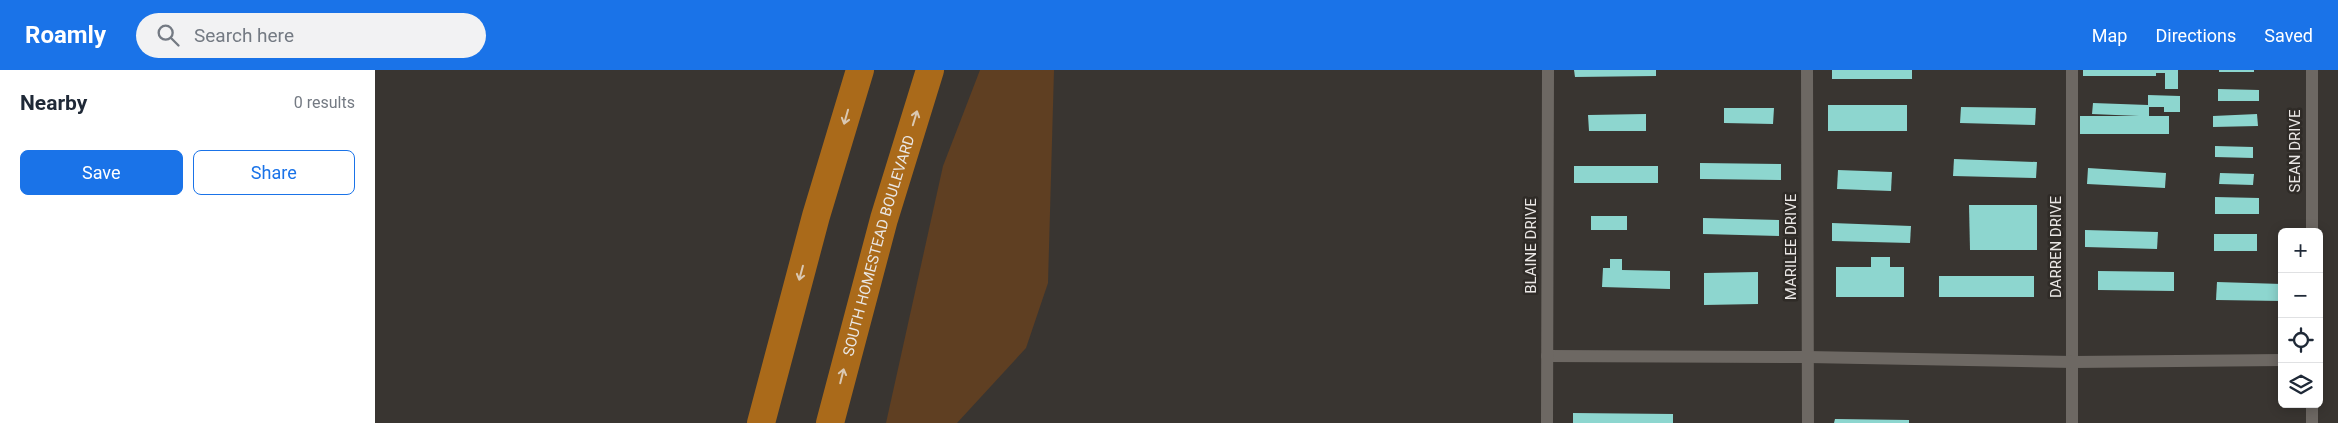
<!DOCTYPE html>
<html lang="en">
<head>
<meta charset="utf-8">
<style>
	body { margin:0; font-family:Roboto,sans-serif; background:#f2f2f3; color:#1f2937 }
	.controls { position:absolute; right:15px; bottom:15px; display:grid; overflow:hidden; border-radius:8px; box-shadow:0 2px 12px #0003 }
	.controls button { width:45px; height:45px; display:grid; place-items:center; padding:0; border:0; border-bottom:1px solid #e0e1e3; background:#fff; color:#1f2937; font:25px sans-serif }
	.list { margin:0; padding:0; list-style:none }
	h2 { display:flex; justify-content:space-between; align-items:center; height:65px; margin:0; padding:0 20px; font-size:21px }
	h2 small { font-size:16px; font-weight:400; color:#747a83 }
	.actions { display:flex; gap:10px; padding:15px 20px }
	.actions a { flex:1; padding:11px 0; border:1px solid #1a73e8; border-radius:8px; text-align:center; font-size:18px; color:#1a73e8 }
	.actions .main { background:#1a73e8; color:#fff }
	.icon { flex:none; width:28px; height:28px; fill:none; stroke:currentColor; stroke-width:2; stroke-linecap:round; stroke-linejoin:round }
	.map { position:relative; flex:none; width:1963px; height:353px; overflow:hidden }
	header { display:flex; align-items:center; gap:30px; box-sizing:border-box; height:70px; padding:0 25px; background:#1a73e8; color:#fff }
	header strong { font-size:24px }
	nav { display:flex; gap:28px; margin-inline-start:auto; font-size:18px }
	.search { width:350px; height:45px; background:#f2f2f3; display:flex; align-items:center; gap:12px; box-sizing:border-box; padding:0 18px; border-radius:28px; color:#747a83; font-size:19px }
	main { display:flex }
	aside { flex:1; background:#fff }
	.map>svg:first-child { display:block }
	.green { fill:#5f3f22 }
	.building { fill:#8dd6cf }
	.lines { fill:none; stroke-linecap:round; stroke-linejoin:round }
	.service { stroke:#6d6863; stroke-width:12 }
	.trunk { stroke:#aa6a1a; stroke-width:28 }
	.oneway { stroke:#dac8b2 }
	.labels { text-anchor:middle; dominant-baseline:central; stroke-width:5; stroke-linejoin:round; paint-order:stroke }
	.street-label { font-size:15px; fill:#eae7e5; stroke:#2f2b27 }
</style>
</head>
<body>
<header>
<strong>Roamly</strong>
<div class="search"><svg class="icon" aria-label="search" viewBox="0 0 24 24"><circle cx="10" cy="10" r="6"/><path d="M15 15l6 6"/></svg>Search here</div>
<nav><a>Map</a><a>Directions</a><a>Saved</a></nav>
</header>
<main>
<aside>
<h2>Nearby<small>0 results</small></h2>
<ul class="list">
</ul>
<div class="actions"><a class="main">Save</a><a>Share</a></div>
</aside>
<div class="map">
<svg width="1963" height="353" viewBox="0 0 1963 353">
	<rect width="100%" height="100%" fill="#393531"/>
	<path class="green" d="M605,0H679L673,213L651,278L582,353H511L568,96Z"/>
	<g class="building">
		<path d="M1199,0H1281V6L1200,7Z"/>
		<rect x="1457" y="0" width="80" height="9"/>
		<path d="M1708,0H1803V19H1790V3H1781V6H1708Z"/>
		<rect x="1844" y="0" width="35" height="2"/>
		<path d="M1843,19L1884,20V31H1843Z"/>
		<path d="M1773,25L1805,26V42H1789V37H1774V46H1794V64H1705V46H1764L1717,44L1718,33L1773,35Z"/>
		<rect x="1453" y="35" width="79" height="26"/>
		<path d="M1586,37L1661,38L1660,55L1585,53Z"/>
		<path d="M1349,38H1399L1398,54L1349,53Z"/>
		<path d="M1271,44V61H1214L1213,45Z"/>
		<path d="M1882,44L1883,56L1838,57V46Z"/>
		<path d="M1840,76L1878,77V88L1840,87Z"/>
		<path d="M1579,89L1662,92L1661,108L1578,106Z"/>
		<path d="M1325,93L1406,94V110L1325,109Z"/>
		<rect x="1199" y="96" width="84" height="17"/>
		<path d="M1713,98L1791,103L1790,118L1712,114Z"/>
		<path d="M1463,100L1517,102L1516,121L1462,119Z"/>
		<path d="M1845,103L1879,104L1878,115L1844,114Z"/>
		<path d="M1840,127L1884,128V144H1840Z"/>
		<path d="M1594,135H1662V180H1595Z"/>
		<rect x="1216" y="146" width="36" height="14"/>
		<path d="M1328,148L1404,150V166L1328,164Z"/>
		<path d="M1457,153L1536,156L1535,173L1457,171Z"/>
		<path d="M1710,160L1783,162L1782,179L1710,177Z"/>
		<rect x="1839" y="164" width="43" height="17"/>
		<path d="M1496,187H1515V197H1529V227H1461V197H1496Z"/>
		<path d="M1235,189H1247V200L1295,201V219L1227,217L1228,198H1235Z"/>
		<path d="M1723,201L1799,202V221L1723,220Z"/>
		<path d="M1383,202V234L1329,235V203Z"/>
		<rect x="1564" y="206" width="95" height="21"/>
		<path d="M1842,212L1907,214V231L1841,230Z"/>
		<path d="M1198,343L1298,344V353H1198Z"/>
		<path d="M1460,349L1534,350V353H1459Z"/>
	</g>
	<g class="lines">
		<g class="service">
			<path d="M1432,0L1433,353"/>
			<path d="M1697,0V353"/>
			<path d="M1937,0V162"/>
			<path d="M1172,286L1433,287L1698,292L1907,290"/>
			<path d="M1937,334V353"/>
			<path d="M1172,353L1173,0"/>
		</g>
		<g class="trunk">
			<path d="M386,353L441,146L485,0"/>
			<path id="s1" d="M455,353L509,149L555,0"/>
		</g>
	</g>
	<defs><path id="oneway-shaft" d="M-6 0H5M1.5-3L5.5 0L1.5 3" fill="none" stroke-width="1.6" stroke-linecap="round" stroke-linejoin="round" transform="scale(1.25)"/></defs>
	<g class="oneway">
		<use href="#oneway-shaft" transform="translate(471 47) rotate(106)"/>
		<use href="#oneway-shaft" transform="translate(540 48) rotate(-73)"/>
		<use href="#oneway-shaft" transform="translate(426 203) rotate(105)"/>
		<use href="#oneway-shaft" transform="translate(467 306) rotate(-76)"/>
	</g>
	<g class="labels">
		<g class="street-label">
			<text transform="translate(1920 81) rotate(-90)">SEAN DRIVE</text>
			<text stroke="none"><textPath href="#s1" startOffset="184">SOUTH HOMESTEAD BOULEVARD</textPath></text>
			<text transform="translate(1156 176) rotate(-90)">BLAINE DRIVE</text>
			<text transform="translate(1416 177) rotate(-90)">MARILEE DRIVE</text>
			<text transform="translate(1681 177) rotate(-90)">DARREN DRIVE</text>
		</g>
	</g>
</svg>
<div class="controls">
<button>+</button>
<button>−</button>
<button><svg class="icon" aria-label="locate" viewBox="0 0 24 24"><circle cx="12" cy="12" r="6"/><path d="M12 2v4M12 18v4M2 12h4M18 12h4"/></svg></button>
<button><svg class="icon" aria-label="layers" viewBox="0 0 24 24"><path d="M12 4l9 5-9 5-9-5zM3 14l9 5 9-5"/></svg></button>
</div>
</div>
</main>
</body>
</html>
